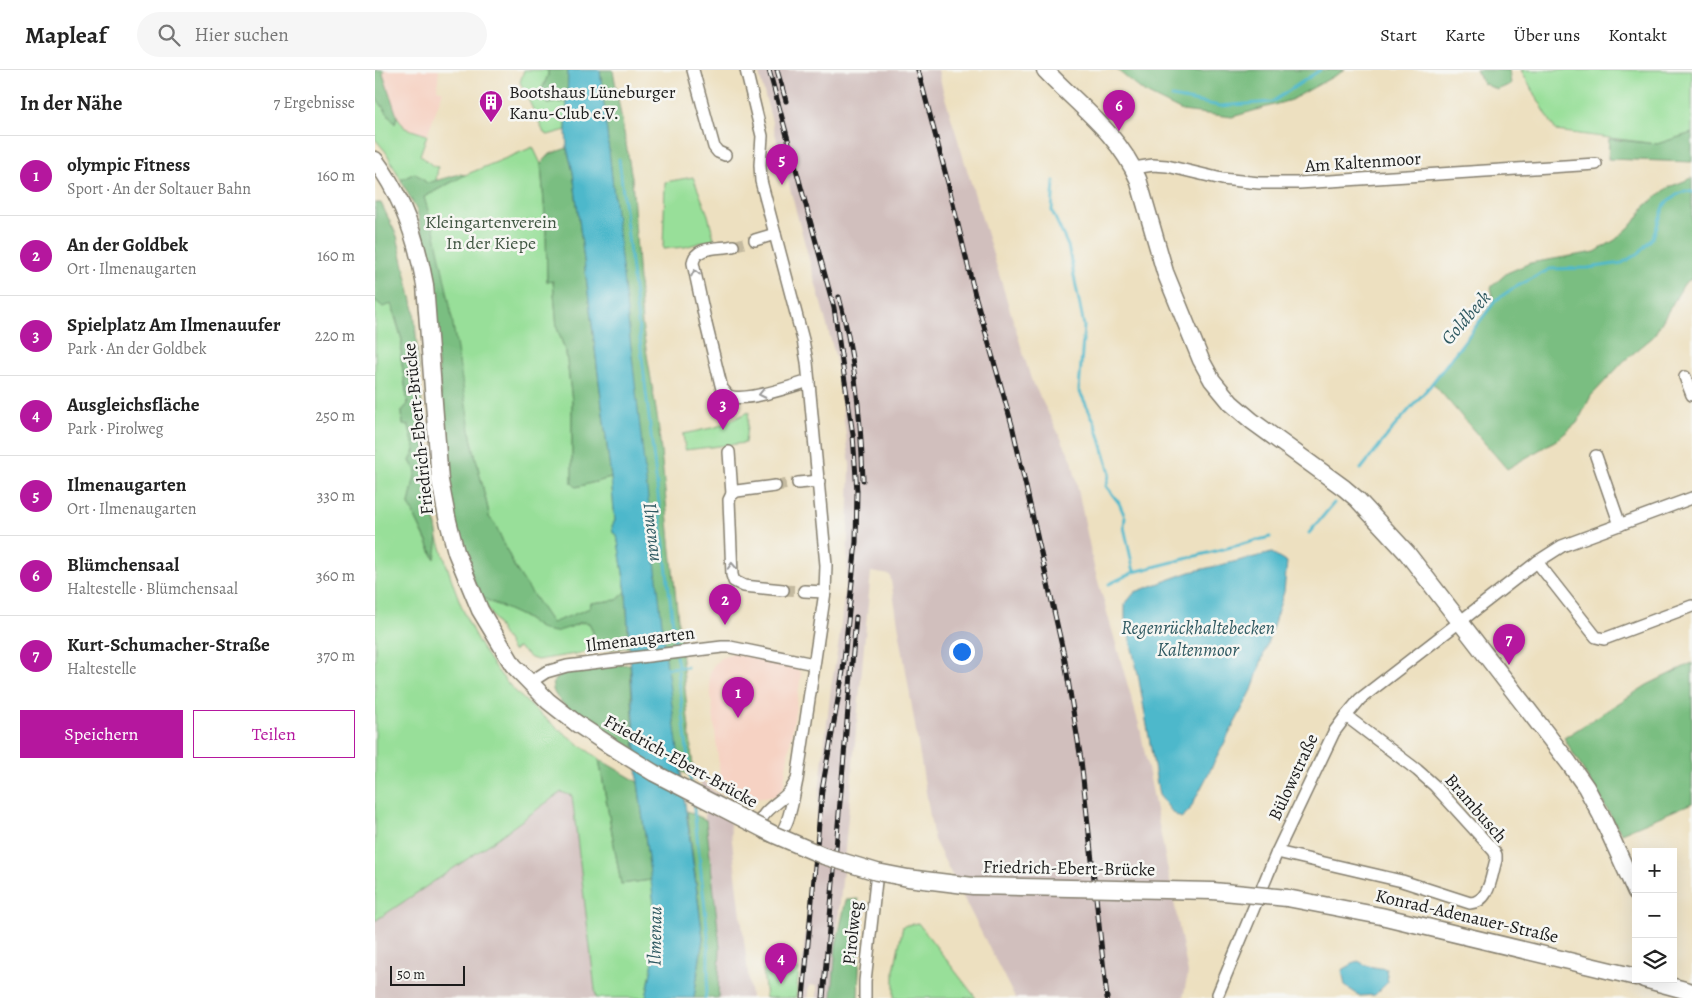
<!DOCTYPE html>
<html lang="de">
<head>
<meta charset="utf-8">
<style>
	body { margin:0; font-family:Alegreya,serif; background:#f6f6f6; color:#222 }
	.controls { position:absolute; right:15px; bottom:15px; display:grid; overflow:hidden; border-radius:0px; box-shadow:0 5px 20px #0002 }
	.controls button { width:45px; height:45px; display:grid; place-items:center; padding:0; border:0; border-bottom:1px solid #e0e0e0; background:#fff; color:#222; font:25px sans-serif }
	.scale { position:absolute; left:15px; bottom:12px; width:75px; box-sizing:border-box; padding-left:5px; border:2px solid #1c1c1c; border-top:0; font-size:14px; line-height:18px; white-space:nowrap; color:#1c1c1c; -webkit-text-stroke:4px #f6f6f2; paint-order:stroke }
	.you { position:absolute; left:586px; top:581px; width:18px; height:18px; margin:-12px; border:4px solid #fff; border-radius:50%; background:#1a73e8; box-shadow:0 0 0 8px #1a73e833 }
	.badge { display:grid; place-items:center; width:32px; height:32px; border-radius:50%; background:#b5179e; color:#fff; font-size:16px; font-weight:700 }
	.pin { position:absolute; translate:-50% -41px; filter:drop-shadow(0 1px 2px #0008) }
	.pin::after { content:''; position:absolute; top:26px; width:18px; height:15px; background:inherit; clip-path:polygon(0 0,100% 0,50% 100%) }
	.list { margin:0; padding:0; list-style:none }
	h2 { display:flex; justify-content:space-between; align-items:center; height:65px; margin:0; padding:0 20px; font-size:21px }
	h2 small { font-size:16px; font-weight:400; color:#767676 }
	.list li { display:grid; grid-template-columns:32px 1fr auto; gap:15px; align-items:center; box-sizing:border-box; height:80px; padding:0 20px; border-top:1px solid #e0e0e0 }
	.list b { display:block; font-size:19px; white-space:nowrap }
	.list p { margin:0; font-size:16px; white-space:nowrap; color:#767676 }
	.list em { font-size:16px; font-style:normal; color:#767676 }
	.actions { display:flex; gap:10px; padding:15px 20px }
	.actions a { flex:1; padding:11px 0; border:1px solid #b5179e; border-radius:0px; text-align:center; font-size:18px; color:#b5179e }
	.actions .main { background:#b5179e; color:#fff }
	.icon { flex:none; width:28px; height:28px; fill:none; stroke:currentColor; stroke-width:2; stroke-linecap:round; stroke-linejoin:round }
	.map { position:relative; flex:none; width:1317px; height:928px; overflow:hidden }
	header { display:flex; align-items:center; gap:30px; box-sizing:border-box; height:70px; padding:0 25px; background:#fff; border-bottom:1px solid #e0e0e0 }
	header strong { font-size:24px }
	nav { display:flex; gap:28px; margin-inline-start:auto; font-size:18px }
	.search { width:350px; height:45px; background:#f6f6f6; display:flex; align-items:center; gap:12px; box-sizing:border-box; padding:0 18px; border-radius:28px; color:#767676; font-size:19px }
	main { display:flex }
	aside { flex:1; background:#fff }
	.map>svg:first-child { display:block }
	.built { fill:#f6d2c3 }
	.industrial { fill:#d1bfbd }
	.green { fill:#98df99; stroke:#5a7e5a }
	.forest { fill:#7abe81; stroke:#4b6d4e }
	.water { fill:#4eb8cb; stroke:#356a74 }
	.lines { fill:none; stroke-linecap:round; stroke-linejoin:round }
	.stream { stroke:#4eb8cb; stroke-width:3 }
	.street-tunnel { stroke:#c3b99f; stroke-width:11; stroke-dasharray:11 5.5; stroke-linecap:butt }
	.street-casing { stroke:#847e6e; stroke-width:14 }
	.secondary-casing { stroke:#847e6e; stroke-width:19 }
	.street { stroke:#fff; stroke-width:11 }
	.secondary { stroke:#fff; stroke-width:16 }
	.rail-casing { stroke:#1c1c1c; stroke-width:5 }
	.rail { stroke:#f6f6f2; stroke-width:3; stroke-dasharray:9; stroke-linecap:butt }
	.secondary-bridge-casing { stroke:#847e6e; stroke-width:19; stroke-linecap:butt }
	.secondary-bridge { stroke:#fff; stroke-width:16 }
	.oneway { stroke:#999 }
	.labels { text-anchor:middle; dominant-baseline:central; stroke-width:5; stroke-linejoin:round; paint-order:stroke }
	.poi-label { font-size:18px; fill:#1c1c1c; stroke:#f6f6f2; text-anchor:start }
	.street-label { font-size:18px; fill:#1c1c1c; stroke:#f6f6f2 }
	.park-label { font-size:18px; fill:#415642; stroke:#f6f6f2 }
	.water-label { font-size:19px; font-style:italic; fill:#305a62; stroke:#f6f6f2 }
</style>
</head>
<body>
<header>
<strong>Mapleaf</strong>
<div class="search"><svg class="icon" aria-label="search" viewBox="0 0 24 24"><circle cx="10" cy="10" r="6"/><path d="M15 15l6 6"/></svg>Hier suchen</div>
<nav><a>Start</a><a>Karte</a><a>Über uns</a><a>Kontakt</a></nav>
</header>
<main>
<aside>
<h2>In der Nähe<small>7 Ergebnisse</small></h2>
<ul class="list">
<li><span class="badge">1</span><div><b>olympic Fitness</b><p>Sport · An der Soltauer Bahn</p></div><em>160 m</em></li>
<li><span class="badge">2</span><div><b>An der Goldbek</b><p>Ort · Ilmenaugarten</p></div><em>160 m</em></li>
<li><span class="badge">3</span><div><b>Spielplatz Am Ilmenauufer</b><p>Park · An der Goldbek</p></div><em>220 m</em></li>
<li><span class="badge">4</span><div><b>Ausgleichsfläche</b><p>Park · Pirolweg</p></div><em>250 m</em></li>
<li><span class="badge">5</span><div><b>Ilmenaugarten</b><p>Ort · Ilmenaugarten</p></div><em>330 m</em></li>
<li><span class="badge">6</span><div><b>Blümchensaal</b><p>Haltestelle · Blümchensaal</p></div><em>360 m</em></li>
<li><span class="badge">7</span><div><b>Kurt-Schumacher-Straße</b><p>Haltestelle</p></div><em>370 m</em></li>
</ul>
<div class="actions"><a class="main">Speichern</a><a>Teilen</a></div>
</aside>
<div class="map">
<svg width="1317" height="928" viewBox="0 0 1317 928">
	<rect width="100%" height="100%" fill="#f6f6f2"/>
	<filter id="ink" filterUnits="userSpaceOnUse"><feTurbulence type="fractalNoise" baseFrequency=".02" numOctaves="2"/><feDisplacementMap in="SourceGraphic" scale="10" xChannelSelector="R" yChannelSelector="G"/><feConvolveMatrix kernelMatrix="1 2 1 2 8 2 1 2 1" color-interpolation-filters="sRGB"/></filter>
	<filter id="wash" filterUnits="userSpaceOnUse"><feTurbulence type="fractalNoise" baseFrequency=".0096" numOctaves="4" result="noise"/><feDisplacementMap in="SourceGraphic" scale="20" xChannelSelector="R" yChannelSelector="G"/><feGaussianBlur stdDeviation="1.12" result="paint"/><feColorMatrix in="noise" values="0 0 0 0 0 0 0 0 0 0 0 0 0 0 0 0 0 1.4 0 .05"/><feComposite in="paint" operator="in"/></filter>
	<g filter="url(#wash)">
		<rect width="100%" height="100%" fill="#ede0c0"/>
		<g class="built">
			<path d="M9,0H64L62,19L68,21L52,65L30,58L22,46L8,4Z"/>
			<path d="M357,583L417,596L425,601L426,606L408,717L401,726L371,730L346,716L334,606L338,596L345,589Z"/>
		</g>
		<g class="industrial">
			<path d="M383,0H563L568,21L656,309L697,390L719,497L765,658L813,903L808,928H640L559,770L515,505L496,502L461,875L458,928H442V916L434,915L432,928H424L444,723L456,618L464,571L472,499L475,395L461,289Z"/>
			<path d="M326,712H330L337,720L352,730L376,928H343L345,877Z"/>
			<path d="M186,722L197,726L221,928H0V851L116,773Z"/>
		</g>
		<g class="green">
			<path d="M149,0H173V5L165,24L172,34L192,31L191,60L173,65L169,63L145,12Z"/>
			<path d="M1146,0H1317V63L1282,74L1181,61Z"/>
			<path d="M0,26L20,53L22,46L30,58L52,65L45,85L58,96L63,97L61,111L52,113L40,103L26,110L11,82L0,69Z"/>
			<path d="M158,77L166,94L171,159L172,211H178L182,258L191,283L197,331V413L201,417L236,408L240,451L237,456L242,465L251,522L242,530L216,533L215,538L177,554L140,498L120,454L114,447L113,439L97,372L49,127L90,105Z"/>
			<path d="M318,107L333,145L340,172H328L310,177L288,179L290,112Z"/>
			<path d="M0,230L8,236L16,234L27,270L26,288L33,334L27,341L28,355L34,356L40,381L35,391L41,401L34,434L59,488L63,468C77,511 90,555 116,592C143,631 186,661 224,689L246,814L276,810L283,865L271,928H221L197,726L186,722L116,773L0,851Z"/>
			<path d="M374,342L370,373L310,380L308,364L341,357Z"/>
			<path d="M105,525C116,534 125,535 137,541C148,546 158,553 168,560C176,559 185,559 193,557C201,556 205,551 214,553C219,562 220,571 220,581L162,590L156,588L143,577L138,581Z"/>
			<path d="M543,853L601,928H519V900L528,856Z"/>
			<path d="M424,899L421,928H391L388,900Z"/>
		</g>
		<g class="forest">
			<path d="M0,0H9L8,4L22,46L20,54L0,26Z"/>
			<path d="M173,0H193L192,31L172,34L165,24L173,5Z"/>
			<path d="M225,0H238L257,108L267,254L283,352L319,708L302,699Z"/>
			<path d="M742,0H791L796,2L837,0H970L916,30L857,47L807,41L769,22Z"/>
			<path d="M1101,0H1134L1136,14L1122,20L1108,13Z"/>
			<path d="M1317,63V92L1233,89L1234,69L1282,74Z"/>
			<path d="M192,78L198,102L236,408L201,417L197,413V331L191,283L182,258L178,211L172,212L171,159L166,94L175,84Z"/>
			<path d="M40,103L52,113L85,104L90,105L49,127L59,160L74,230L97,372L113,439L114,447L120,454L140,498L177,553L215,538L216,533L242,530L251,522L254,577L220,581C220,571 219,562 214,553L209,552L203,553L196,557L180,562L168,560L149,547L110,529L105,525L91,492L73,423L56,203L42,141L26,110Z"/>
			<path d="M1317,108V208L1309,214L1278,267L1249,291L1216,326L1202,353L1183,369L1132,399L1057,312L1094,267L1119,232L1116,217L1132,203L1155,193L1220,182L1240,170L1259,153L1270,136L1284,125L1294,117Z"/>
			<path d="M0,133H6L22,166L39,240L53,410L63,468L60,489L34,434L41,401L35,391L40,381L34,356L28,355L27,341L33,334L26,288L27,270L17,234L8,237L0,230Z"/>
			<path d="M1317,593V733L1246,763L1189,668L1272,615Z"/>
			<path d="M255,594L260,683C243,672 188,640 180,624C176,618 178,611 183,607C194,598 239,596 255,594Z"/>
			<path d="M224,689L263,712L276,810L246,814Z"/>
			<path d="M312,741L331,750L345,877L343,928H319L328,868Z"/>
			<path d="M483,829L486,847L483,928H457L461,875L471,830Z"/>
		</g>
		<g class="water">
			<path d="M193,0H225L292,598L328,868L319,928H271L283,865L263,712L251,522L242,465L238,463L237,456L240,450L236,408L198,102L192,78L191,60Z"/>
			<path d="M897,483L912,492L909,522L877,620L814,741L806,748L798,743L784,725L763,604L750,549V534L760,522L815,502Z"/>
			<path d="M983,891L993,896L1011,899L1013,912L1000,925L985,926L970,916L967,900Z"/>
		</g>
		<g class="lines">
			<g class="stream">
				<path d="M797,27L845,36L897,32L945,0"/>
				<path d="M244,89L301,580"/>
				<path d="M679,111L677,141L693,176L709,256L704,320L721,355L735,403L731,416L744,433L750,447L749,457L759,502"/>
				<path d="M986,399L1019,357L1055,316L1121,230L1137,219L1175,199L1213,198L1247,193L1264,183L1278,167L1290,134L1300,126L1310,121L1317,122"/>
				<path d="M934,463L959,433"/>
				<path d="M734,514L759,502L895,467"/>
				<path d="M301,586L303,595"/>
				<path d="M289,598L312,597"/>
				<path d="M303,601L316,716"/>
				<path d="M318,730L333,866V909L330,928"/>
			</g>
		</g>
	</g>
	<g filter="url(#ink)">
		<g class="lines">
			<g class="street-tunnel">
				<path d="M358,176L380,170"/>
				<path d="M400,416L423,413"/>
				<path d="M408,520L429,521"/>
			</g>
			<g class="street-casing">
				<g id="street">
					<path d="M318,0L339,77L343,82L350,85"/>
					<path d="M371,0L387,66L385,95L386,111L428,270L432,292L451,495L450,522L422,710C419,714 417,719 413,723C405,733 376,746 389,762C391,765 396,766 400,766C414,764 419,722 422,710"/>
					<path d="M759,98L778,95L792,96L847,109L884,113H924L1221,94"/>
					<path d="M380,170L400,164"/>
					<path d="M358,176C345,179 320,175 318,193L331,254L347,319C348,319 352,324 352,325C367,334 418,316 434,311"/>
					<path d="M1310,307L1317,325"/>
					<path d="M354,382L357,424"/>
					<path d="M1221,386L1245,455"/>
					<path d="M423,413L444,411"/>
					<path d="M400,416L362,421L357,424L354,430L357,505L359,511L369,516L408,520"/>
					<path d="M1162,492L1221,567L1229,569L1317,536"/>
					<path d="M429,521L450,522"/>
					<path d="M154,613L171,602L192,596L347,577H355L439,594"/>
					<path d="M902,782L1027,811L1095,833C1115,832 1116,806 1121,790V785L1119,781L1060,716L1042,700L971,646"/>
					<path d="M843,924L902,782L959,662L971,646L985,629L1162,492L1187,476L1317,428"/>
					<path d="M490,928V911L502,802"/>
				</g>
			</g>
			<g class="secondary-casing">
				<g id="secondary">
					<path d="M670,0C702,34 744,64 763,109L790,202L826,290L837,310L856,333L877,351L969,418L982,429L1032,483L1194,693L1211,717L1226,745L1261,822"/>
					<path d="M0,90C28,127 42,170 50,215L65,411L72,447L81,482L105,540L138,595L173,631L201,653"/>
					<path d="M912,828L1006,846L1261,907"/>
					<path d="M1269,909L1317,922"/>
				</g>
			</g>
			<use href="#street" class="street"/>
			<use href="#secondary" class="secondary"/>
			<g class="rail-casing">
				<g id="rail">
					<path d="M394,0L459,238L478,365L482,421L481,472L468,601L447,720L428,928"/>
					<path d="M402,0L411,31"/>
					<path d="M543,0L573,113L600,225L637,355L689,585L706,690L732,928"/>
					<path d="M464,227C480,286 486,349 488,410"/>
					<path d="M448,928L481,547"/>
				</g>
			</g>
			<use href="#rail" class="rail"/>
			<g class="secondary-bridge-casing">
				<path id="secondary-bridge" d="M201,653L237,677L279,703L400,765L449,786L502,802L533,808L598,816L838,821L912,828"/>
			</g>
			<use href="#secondary-bridge" class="secondary-bridge"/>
		</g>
		<defs><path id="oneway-chevron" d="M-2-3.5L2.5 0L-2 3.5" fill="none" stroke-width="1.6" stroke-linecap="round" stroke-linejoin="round" transform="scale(1.25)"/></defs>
		<g class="oneway">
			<use href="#oneway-chevron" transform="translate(320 203) rotate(-102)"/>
			<use href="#oneway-chevron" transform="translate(387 324) rotate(168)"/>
			<use href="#oneway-chevron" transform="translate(357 496) rotate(-93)"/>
		</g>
	</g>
	<defs>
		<g id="building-pin" transform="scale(1.25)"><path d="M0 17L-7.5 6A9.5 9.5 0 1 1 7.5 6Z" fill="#b5179e" stroke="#f6f6f2"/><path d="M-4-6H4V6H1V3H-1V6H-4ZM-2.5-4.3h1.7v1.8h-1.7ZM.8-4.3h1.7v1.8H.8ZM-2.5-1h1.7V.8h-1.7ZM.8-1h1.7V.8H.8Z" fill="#fff"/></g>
	</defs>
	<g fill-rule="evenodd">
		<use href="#building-pin" x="116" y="32"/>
	</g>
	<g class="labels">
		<g class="poi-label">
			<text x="134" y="22">Bootshaus Lüneburger<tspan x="134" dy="21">Kanu-Club e.V.</tspan></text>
		</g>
		<g class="street-label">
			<text transform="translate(988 92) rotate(-4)">Am Kaltenmoor</text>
			<text transform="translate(43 359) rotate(-96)">Friedrich-Ebert-Brücke</text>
			<text transform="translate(265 569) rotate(-7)">Ilmenaugarten</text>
			<text transform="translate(306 691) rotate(29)">Friedrich-Ebert-Brücke</text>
			<text transform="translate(918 707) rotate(-65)">Bülowstraße</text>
			<text transform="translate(1101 738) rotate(49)">Brambusch</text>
			<text transform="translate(694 798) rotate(1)">Friedrich-Ebert-Brücke</text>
			<text transform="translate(1092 846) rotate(13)">Konrad-Adenauer-Straße</text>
			<text transform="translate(477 863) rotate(-84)">Pirolweg</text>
		</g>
		<g class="park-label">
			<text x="116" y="152">Kleingartenverein<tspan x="116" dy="21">In der Kiepe</tspan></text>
		</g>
		<g class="water-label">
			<text transform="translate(1091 248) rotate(-49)">Goldbeek</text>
			<text transform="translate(278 462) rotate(83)">Ilmenau</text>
			<text x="823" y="558">Regenrückhaltebecken<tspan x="823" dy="22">Kaltenmoor</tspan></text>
			<text transform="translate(280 866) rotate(-89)">Ilmenau</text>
		</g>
	</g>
</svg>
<div class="controls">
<button>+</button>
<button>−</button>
<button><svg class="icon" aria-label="layers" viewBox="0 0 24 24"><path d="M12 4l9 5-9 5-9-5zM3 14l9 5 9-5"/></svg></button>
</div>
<div class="scale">50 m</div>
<div class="you"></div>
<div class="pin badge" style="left:363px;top:648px">1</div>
<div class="pin badge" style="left:350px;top:555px">2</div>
<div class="pin badge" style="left:348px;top:360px">3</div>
<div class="pin badge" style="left:406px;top:914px">4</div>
<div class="pin badge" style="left:407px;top:115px">5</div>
<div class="pin badge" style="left:744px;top:61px">6</div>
<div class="pin badge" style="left:1134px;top:595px">7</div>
</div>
</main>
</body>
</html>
